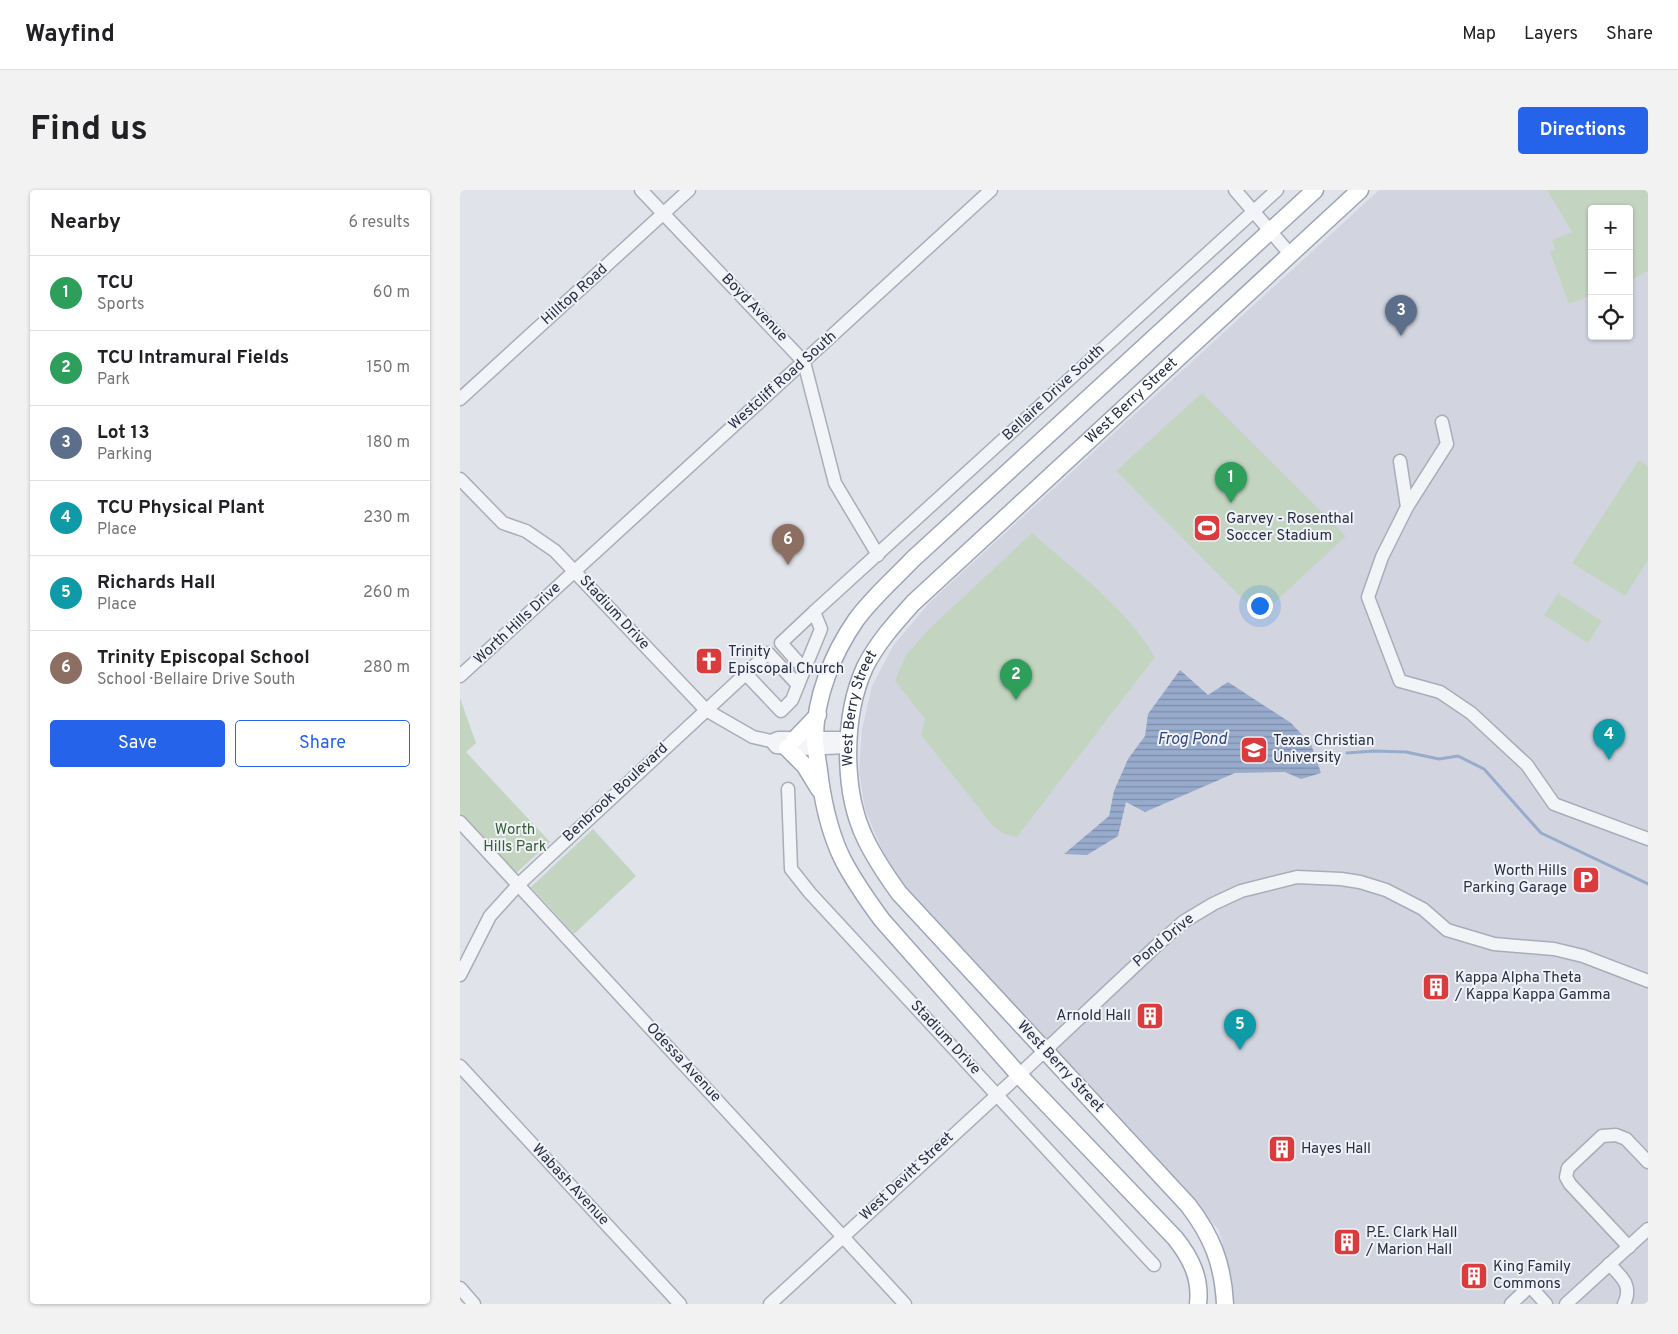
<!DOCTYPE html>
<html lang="en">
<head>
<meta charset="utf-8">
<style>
	body { margin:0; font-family:Overpass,sans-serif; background:#f2f2f2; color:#202124 }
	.controls { position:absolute; right:15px; top:15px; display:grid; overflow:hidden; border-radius:5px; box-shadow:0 1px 4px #0004 }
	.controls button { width:45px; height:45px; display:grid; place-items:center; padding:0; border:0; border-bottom:1px solid #e0e0e0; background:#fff; color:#202124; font:25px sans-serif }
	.you { position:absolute; left:799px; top:415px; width:18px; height:18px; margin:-12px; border:4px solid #fff; border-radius:50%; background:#1a73e8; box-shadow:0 0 0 8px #1a73e833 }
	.badge { display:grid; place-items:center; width:32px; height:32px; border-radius:50%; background:#2563eb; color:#fff; font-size:16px; font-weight:700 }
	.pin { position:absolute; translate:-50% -41px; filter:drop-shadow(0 1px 2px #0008) }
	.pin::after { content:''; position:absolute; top:26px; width:18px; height:15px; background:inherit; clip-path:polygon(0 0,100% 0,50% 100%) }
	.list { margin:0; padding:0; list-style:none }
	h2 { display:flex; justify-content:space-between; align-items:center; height:65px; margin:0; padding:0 20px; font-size:21px }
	h2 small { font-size:16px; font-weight:400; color:#757577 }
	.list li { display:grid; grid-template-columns:32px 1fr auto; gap:15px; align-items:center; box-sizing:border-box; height:75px; padding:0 20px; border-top:1px solid #e0e0e0 }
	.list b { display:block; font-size:19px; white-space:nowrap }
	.list p { margin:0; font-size:16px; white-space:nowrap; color:#757577 }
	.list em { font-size:16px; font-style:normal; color:#757577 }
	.actions { display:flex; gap:10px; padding:15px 20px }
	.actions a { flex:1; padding:11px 0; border:1px solid #2563eb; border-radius:5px; text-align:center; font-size:18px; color:#2563eb }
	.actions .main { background:#2563eb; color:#fff }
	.icon { flex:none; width:28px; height:28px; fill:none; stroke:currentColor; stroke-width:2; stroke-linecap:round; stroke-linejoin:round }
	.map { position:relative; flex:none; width:1188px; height:1114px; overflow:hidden; border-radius:5px }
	header { display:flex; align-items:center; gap:30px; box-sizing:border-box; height:70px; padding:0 25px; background:#fff; border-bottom:1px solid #e0e0e0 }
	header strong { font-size:24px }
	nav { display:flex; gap:28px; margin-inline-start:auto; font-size:18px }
	.intro { display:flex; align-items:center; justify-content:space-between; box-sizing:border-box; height:120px; padding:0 30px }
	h1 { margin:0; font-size:35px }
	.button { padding:12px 22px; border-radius:5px; background:#2563eb; color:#fff; font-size:18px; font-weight:700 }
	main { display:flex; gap:30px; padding:0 30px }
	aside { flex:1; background:#fff; border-radius:5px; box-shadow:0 1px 4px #0004 }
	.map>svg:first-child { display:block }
	.built { fill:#d2d5e0; fill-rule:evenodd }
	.park { fill:#c3d5c1 }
	.water { fill:url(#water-rules) }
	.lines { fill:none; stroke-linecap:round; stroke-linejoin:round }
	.stream { stroke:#98abcd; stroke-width:3 }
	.minor-casing { stroke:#a8adb8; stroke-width:15 }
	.major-casing { stroke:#9ea5b7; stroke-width:19 }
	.minor { stroke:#f3f4f8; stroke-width:12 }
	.major { stroke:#fff; stroke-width:16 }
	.labels { text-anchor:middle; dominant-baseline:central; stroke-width:4; stroke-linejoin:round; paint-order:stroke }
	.street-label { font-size:15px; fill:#272e43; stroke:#f0f2f8 }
	.poi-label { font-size:15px; fill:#272e43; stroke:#f0f2f8; text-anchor:start }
	.park-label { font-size:15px; fill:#366033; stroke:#f0f2f8 }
	.water-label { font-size:16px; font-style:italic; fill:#2e467b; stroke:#f0f2f8 }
</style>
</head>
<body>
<header>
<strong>Wayfind</strong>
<nav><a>Map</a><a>Layers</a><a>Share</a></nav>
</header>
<div class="intro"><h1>Find us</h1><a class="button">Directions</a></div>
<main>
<aside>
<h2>Nearby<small>6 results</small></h2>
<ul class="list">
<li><span class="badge" style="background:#2e9e5b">1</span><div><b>TCU</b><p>Sports</p></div><em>60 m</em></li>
<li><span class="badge" style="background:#2e9e5b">2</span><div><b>TCU Intramural Fields</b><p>Park</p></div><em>150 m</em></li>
<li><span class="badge" style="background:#5c6f8a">3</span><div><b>Lot 13</b><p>Parking</p></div><em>180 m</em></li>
<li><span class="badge" style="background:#0f9aa8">4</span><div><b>TCU Physical Plant</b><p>Place</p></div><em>230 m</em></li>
<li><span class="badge" style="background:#0f9aa8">5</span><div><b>Richards Hall</b><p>Place</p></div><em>260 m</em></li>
<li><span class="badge" style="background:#8d6e63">6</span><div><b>Trinity Episcopal School</b><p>School · Bellaire Drive South</p></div><em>280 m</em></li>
</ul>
<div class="actions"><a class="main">Save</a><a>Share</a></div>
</aside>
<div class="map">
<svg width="1188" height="1114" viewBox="0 0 1188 1114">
	<defs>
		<pattern id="water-rules" width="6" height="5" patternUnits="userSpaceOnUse" patternTransform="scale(1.25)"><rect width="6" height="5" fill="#98abcd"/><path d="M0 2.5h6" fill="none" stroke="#7c8ca8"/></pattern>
	</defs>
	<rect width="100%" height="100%" fill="#e0e3ea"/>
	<path class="built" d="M919,0H1188V1114H775L759,1040L447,701L424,665L405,619L399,582L402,539L412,496L433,456L470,412ZM1132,19H1169V146H1132Z"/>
	<g class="park">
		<path d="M1087,0H1188V81L1169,91V19H1132V105L1109,114L1090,62L1095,59L1092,50L1112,42Z"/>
		<path d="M742,203L886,346L800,426L656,281Z"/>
		<path d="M1179,270L1188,276V370L1165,406L1112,373Z"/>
		<path d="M572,343C615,381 666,417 695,467L557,647L544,644L533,636L461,545L465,529L435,491L446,465L468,440Z"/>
		<path d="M1098,403L1142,431L1128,453L1084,425Z"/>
		<path d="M0,508L16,553L6,562L90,652L55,684L0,625Z"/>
		<path d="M133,639L176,686L114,744L71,697Z"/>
	</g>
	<path class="water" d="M720,480L748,505L768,492L831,533L851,554L861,583L841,589L825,582L775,583L685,622L666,612L658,646L627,665L604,664L649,626L654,601L668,569L685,546L688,524Z"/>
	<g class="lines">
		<path class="stream" d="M887,563L914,561L946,562L979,569L998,566L1024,579L1081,643L1188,694"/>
		<g class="minor-casing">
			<g id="minor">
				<path d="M181,0L344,172L375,293L418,365"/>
				<path d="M775,0L830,64"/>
				<path d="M0,209L229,0"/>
				<path d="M940,271L947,317L922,367L908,407L940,491L980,502L1011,523L1067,575L1094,614L1188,649"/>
				<path d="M0,289L43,333L66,341L95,361L246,520L293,547L311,551L316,557L342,559L388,557"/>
				<path d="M947,317L987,254L982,232"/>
				<path d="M354,422L817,0"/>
				<path d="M0,486L531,0"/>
				<path d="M338,495L361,439L354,422L321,453L344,479"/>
				<path d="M311,551L318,548H387"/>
				<path d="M328,599L331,679L350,703L694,1075"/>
				<path d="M0,632L445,1114"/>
				<path d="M0,785L30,726L59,694L308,463L338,495L332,510L321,521L285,483"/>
				<path d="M0,876L220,1114"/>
				<path d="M1169,1057L1110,994L1106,987L1108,978L1142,946L1156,945L1166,949L1188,972"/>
				<path d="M1149,1074C1162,1087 1173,1096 1164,1114"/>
				<path d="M0,1098L14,1114"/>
				<path d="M310,1114L559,885L694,758L723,732L753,714L781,701L837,687L881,689L900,692L926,700L963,719L987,740L1034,754L1094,759L1123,766L1188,791"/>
				<path d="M1051,1114L1070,1096L1086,1114"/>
				<path d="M1106,1114L1188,1039"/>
			</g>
		</g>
		<g class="major-casing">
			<g id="major">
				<path d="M335,549L358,525"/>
				<path d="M327,558L345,576L359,599"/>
				<path d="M738,1114C741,1088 731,1068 715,1048L559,885L422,730C408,711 394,691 383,670C370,644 364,617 360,589C359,576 355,561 355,548C355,507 373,463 396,430C412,408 434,389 453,369L855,0"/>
				<path id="s1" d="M765,1114C763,1074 752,1046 728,1015L439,703C426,685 414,667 405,648C382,600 383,525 405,477C417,453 435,433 453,413L900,0"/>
			</g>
		</g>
		<use href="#minor" class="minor"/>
		<use href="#major" class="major"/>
	</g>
	<defs>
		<g id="stadium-square" transform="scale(1.4375)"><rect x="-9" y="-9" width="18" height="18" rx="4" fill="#da3b3d" stroke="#f0f2f8"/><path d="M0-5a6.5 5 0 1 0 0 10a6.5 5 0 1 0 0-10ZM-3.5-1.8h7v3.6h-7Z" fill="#fff"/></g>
		<g id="church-square" transform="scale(1.4375)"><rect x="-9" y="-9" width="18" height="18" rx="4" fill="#da3b3d" stroke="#f0f2f8"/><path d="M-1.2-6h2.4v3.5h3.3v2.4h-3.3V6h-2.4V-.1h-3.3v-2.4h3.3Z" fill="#fff"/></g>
		<g id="university-square" transform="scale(1.4375)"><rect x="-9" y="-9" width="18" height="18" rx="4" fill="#da3b3d" stroke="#f0f2f8"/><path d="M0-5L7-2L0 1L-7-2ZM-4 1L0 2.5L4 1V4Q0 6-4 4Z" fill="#fff"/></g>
		<g id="parking-square" transform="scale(1.4375)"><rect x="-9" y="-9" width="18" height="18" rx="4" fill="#da3b3d" stroke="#f0f2f8"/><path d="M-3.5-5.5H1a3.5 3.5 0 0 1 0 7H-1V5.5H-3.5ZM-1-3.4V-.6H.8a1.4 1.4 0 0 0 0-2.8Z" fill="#fff"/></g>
		<g id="building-square" transform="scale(1.4375)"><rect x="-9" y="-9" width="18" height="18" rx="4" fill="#da3b3d" stroke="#f0f2f8"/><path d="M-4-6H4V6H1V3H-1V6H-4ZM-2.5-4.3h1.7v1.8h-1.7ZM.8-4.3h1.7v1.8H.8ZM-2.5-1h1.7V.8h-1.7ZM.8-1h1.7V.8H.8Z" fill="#fff"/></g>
	</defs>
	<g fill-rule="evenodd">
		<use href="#stadium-square" x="747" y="338"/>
		<use href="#church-square" x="249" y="471"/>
		<use href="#university-square" x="794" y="560"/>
		<use href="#parking-square" x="1126" y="690"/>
		<use href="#building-square" x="976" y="797"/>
		<use href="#building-square" x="690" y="826"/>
		<use href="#building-square" x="822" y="959"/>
		<use href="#building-square" x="887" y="1052"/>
		<use href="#building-square" x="1014" y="1086"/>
	</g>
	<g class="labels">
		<g class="street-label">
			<text transform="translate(115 105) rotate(-42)">Hilltop Road</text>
			<text transform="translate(294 118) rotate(46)">Boyd Avenue</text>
			<text transform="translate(323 191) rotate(-42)">Westcliff Road South</text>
			<text transform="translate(594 203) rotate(-43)">Bellaire Drive South</text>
			<text stroke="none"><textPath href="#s1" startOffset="1151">West Berry Street</textPath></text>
			<text transform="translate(154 423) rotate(47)">Stadium Drive</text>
			<text transform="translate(58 434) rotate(-43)">Worth Hills Drive</text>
			<text stroke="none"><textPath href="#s1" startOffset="731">West Berry Street</textPath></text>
			<text transform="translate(156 603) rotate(-43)">Benbrook Boulevard</text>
			<text transform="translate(704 751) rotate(-40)">Pond Drive</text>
			<text transform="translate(485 848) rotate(47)">Stadium Drive</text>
			<text transform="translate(223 873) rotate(47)">Odessa Avenue</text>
			<text transform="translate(600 877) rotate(47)">West Berry Street</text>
			<text transform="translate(447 987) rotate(-43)">West Devitt Street</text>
			<text transform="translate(110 995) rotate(47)">Wabash Avenue</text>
		</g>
		<g class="poi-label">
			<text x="766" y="329">Garvey - Rosenthal<tspan x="766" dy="17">Soccer Stadium</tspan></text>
			<text x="268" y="462">Trinity<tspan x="268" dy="17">Episcopal Church</tspan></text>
			<text x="813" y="551">Texas Christian<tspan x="813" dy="17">University</tspan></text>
			<text x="1107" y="681" text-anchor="end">Worth Hills<tspan x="1107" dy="17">Parking Garage</tspan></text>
			<text x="995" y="788">Kappa Alpha Theta<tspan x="995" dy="17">/ Kappa Kappa Gamma</tspan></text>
			<text x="671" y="826" text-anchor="end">Arnold Hall</text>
			<text x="841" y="959">Hayes Hall</text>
			<text x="906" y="1043">P.E. Clark Hall<tspan x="906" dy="17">/ Marion Hall</tspan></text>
			<text x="1033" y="1077">King Family<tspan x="1033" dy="17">Commons</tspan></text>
		</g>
		<g class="park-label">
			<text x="55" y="640">Worth<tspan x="55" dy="17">Hills Park</tspan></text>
		</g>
		<g class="water-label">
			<text x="732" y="550">Frog Pond</text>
		</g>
	</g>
</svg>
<div class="controls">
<button>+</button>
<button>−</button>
<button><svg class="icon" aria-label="locate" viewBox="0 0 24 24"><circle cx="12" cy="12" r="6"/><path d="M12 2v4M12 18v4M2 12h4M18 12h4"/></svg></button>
</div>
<div class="you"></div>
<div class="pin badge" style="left:771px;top:313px;background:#2e9e5b">1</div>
<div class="pin badge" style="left:556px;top:510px;background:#2e9e5b">2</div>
<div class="pin badge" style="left:941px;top:146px;background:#5c6f8a">3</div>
<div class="pin badge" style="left:1149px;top:570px;background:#0f9aa8">4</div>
<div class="pin badge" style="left:780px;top:860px;background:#0f9aa8">5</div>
<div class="pin badge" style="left:328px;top:375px;background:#8d6e63">6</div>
</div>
</main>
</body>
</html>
